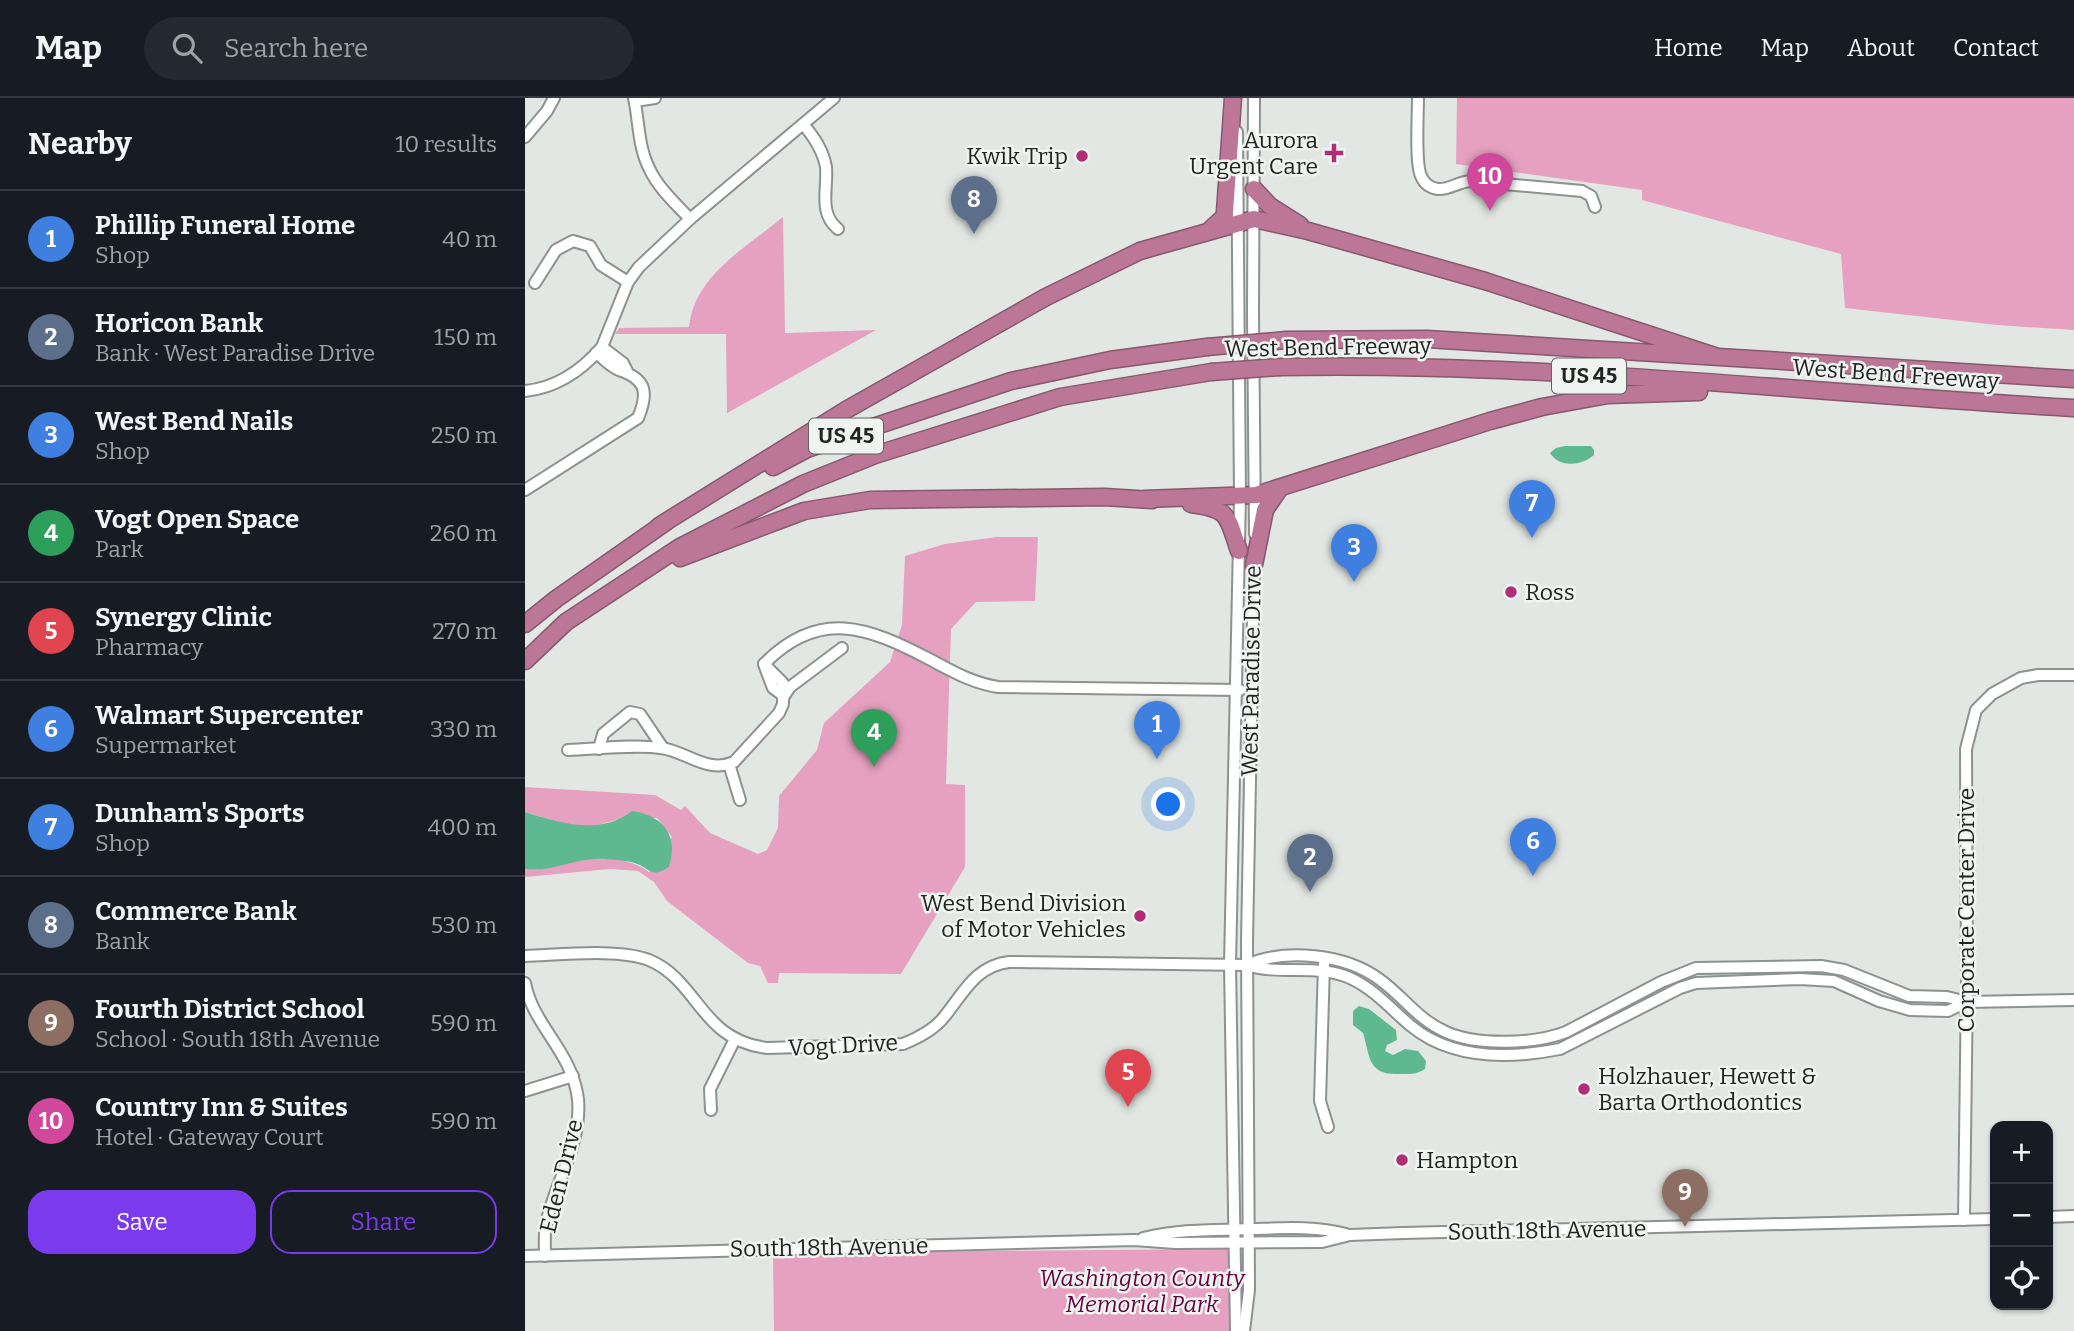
<!DOCTYPE html>
<html lang="en">
<head>
<meta charset="utf-8">
<style>
	body { margin:0; font-family:Bitter,serif; background:#242831; color:#f1f3f6 }
	.controls { position:absolute; right:21px; bottom:21px; display:grid; overflow:hidden; border-radius:14px; box-shadow:0 2px 5px #0004 }
	.controls button { width:63px; height:63px; display:grid; place-items:center; padding:0; border:0; border-bottom:2px solid #363941; background:#171b24; color:#f1f3f6; font:35px sans-serif }
	.you { position:absolute; left:644px; top:707px; width:24px; height:24px; margin:-18px; border:5px solid #fff; border-radius:50%; background:#1a73e8; box-shadow:0 0 0 10px #1a73e833 }
	.badge { display:grid; place-items:center; width:46px; height:46px; border-radius:50%; background:#7c3aed; color:#fff; font-size:23px; font-weight:700 }
	.pin { position:absolute; translate:-50% -58px; filter:drop-shadow(0 2px 4px #0008) }
	.pin::after { content:''; position:absolute; top:37px; width:24px; height:21px; background:inherit; clip-path:polygon(0 0,100% 0,50% 100%) }
	.list { margin:0; padding:0; list-style:none }
	h2 { display:flex; justify-content:space-between; align-items:center; height:91px; margin:0; padding:0 28px; font-size:30px }
	h2 small { font-size:23px; font-weight:400; color:#9ea1a6 }
	.list li { display:grid; grid-template-columns:46px 1fr auto; gap:21px; align-items:center; box-sizing:border-box; height:98px; padding:0 28px; border-top:2px solid #363941 }
	.list b { display:block; font-size:26px; white-space:nowrap }
	.list p { margin:0; font-size:23px; white-space:nowrap; color:#9ea1a6 }
	.list em { font-size:23px; font-style:normal; color:#9ea1a6 }
	.actions { display:flex; gap:14px; padding:21px 28px }
	.actions a { flex:1; padding:16px 0; border:2px solid #7c3aed; border-radius:21px; text-align:center; font-size:24px; color:#7c3aed }
	.actions .main { background:#7c3aed; color:#fff }
	.icon { flex:none; width:38px; height:38px; fill:none; stroke:currentColor; stroke-width:2; stroke-linecap:round; stroke-linejoin:round }
	.map { position:relative; flex:none; width:1549px; height:1233px; overflow:hidden }
	header { display:flex; align-items:center; gap:42px; box-sizing:border-box; height:98px; padding:0 35px; background:#171b24; border-bottom:2px solid #363941 }
	header strong { font-size:33px }
	nav { display:flex; gap:38px; margin-inline-start:auto; font-size:24px }
	.search { width:490px; height:63px; background:#242831; display:flex; align-items:center; gap:18px; box-sizing:border-box; padding:0 24px; border-radius:38px; color:#9ea1a6; font-size:26px }
	main { display:flex }
	aside { flex:1; background:#171b24 }
	.map>svg:first-child { display:block }
	.green { fill:#e5a1bf }
	.water { fill:#5eb991 }
	.lines { fill:none; stroke-linecap:round; stroke-linejoin:round }
	.minor-casing { stroke:#8d918f; stroke-width:14 }
	.highway-casing { stroke:#86596e; stroke-width:19 }
	.minor { stroke:#fff; stroke-width:10 }
	.highway { stroke:#bc7696; stroke-width:16 }
	.highway-bridge-casing { stroke:#86596e; stroke-width:19; stroke-linecap:butt }
	.highway-bridge { stroke:#bc7696; stroke-width:16 }
	.poi-dot { fill:#b12e77; stroke:#eff4f1; stroke-width:2.5 }
	.labels { text-anchor:middle; dominant-baseline:central; stroke-width:5; stroke-linejoin:round; paint-order:stroke }
	.shield { fill:#eff4f1; stroke:#606261; stroke-width:2 }
	.shield-label { font-size:21px; font-weight:bold; fill:#222423 }
	.poi-label { font-size:23px; fill:#222423; stroke:#eff4f1; text-anchor:end }
	.street-label { font-size:23px; fill:#222423; stroke:#eff4f1 }
	.park-label { font-size:23px; font-style:italic; fill:#66043f; stroke:#eff4f1 }
</style>
</head>
<body>
<header>
<strong>Map</strong>
<div class="search"><svg class="icon" aria-label="search" viewBox="0 0 24 24"><circle cx="10" cy="10" r="6"/><path d="M15 15l6 6"/></svg>Search here</div>
<nav><a>Home</a><a>Map</a><a>About</a><a>Contact</a></nav>
</header>
<main>
<aside>
<h2>Nearby<small>10 results</small></h2>
<ul class="list">
<li><span class="badge" style="background:#3f7fe0">1</span><div><b>Phillip Funeral Home</b><p>Shop</p></div><em>40 m</em></li>
<li><span class="badge" style="background:#5c6f8a">2</span><div><b>Horicon Bank</b><p>Bank · West Paradise Drive</p></div><em>150 m</em></li>
<li><span class="badge" style="background:#3f7fe0">3</span><div><b>West Bend Nails</b><p>Shop</p></div><em>250 m</em></li>
<li><span class="badge" style="background:#2e9e5b">4</span><div><b>Vogt Open Space</b><p>Park</p></div><em>260 m</em></li>
<li><span class="badge" style="background:#e0444e">5</span><div><b>Synergy Clinic</b><p>Pharmacy</p></div><em>270 m</em></li>
<li><span class="badge" style="background:#3f7fe0">6</span><div><b>Walmart Supercenter</b><p>Supermarket</p></div><em>330 m</em></li>
<li><span class="badge" style="background:#3f7fe0">7</span><div><b>Dunham's Sports</b><p>Shop</p></div><em>400 m</em></li>
<li><span class="badge" style="background:#5c6f8a">8</span><div><b>Commerce Bank</b><p>Bank</p></div><em>530 m</em></li>
<li><span class="badge" style="background:#8d6e63">9</span><div><b>Fourth District School</b><p>School · South 18th Avenue</p></div><em>590 m</em></li>
<li><span class="badge" style="background:#d1479c">10</span><div><b>Country Inn &amp; Suites</b><p>Hotel · Gateway Court</p></div><em>590 m</em></li>
</ul>
<div class="actions"><a class="main">Save</a><a>Share</a></div>
</aside>
<div class="map">
<svg width="1549" height="1233" viewBox="0 0 1549 1233">
	<rect width="100%" height="100%" fill="#e2e7e4"/>
	<g class="green">
		<path d="M932,0H1549V232L1472,227L1320,210L1316,156L1117,102V92L931,66Z"/>
		<path d="M258,119L260,235L351,232L202,315L201,236H90L94,230L164,229C165,222 166,214 169,208C183,170 228,144 258,119Z"/>
		<path d="M472,439H513L510,503L451,504L426,531L421,686L440,687V769L376,876L254,875L253,885H243L235,868L223,865L142,803L129,784L113,773L85,771L0,779V771C16,773 28,768 43,764C68,758 103,758 124,774L147,739L132,720H98L65,729L47,728L0,714V689L130,697L156,712L160,708L185,735L233,756L242,752L253,730L254,698L292,652L299,625L365,564L377,527L380,458L420,446Z"/>
		<path d="M705,1151V1233H249L248,1155Z"/>
	</g>
	<g class="water">
		<path d="M1040,348H1066L1069,352V357C1056,368 1034,370 1025,355L1031,350Z"/>
		<path d="M107,713C139,718 154,738 144,769C128,778 129,775 115,767C107,763 92,762 82,761C52,758 27,775 0,771V714C36,725 74,738 107,713Z"/>
		<path d="M834,908L844,911L871,932L872,942L862,947L860,953L868,957L880,951L893,953L901,963L900,971C891,977 883,976 873,976C842,977 845,957 838,935L828,927V913Z"/>
	</g>
	<g class="lines">
		<g class="minor-casing">
			<g id="minor">
				<path d="M109,0C114,23 113,48 124,70C133,90 151,106 165,121"/>
				<path d="M729,0L728,213L730,436"/>
				<path d="M893,0C893,17 890,65 896,78C899,85 905,90 913,91C924,92 933,84 945,83L1057,93L1066,98L1070,109"/>
				<path d="M110,3L130,0"/>
				<path d="M278,26C289,39 298,52 301,69C303,91 293,115 313,131"/>
				<path d="M0,39L22,13L29,0"/>
				<path d="M10,185L31,152L48,143L65,148L76,167L103,184"/>
				<path d="M77,249L98,265L102,273"/>
				<path d="M0,293C31,290 57,272 77,249L103,184L114,169L165,121L309,0"/>
				<path d="M0,392L113,320C124,294 121,281 94,272C86,269 78,260 71,255"/>
				<path d="M239,566C294,510 343,529 404,561C427,573 447,585 473,589L715,592"/>
				<path d="M240,569L248,590L259,598"/>
				<path d="M259,598L265,589L317,550"/>
				<path d="M74,651L78,636L105,614L115,616L138,650"/>
				<path d="M43,652C71,651 109,646 136,650C161,653 182,676 209,664L254,615L258,606V585L239,566"/>
				<path d="M204,666L215,702"/>
				<path d="M0,858C34,857 94,850 124,862C174,883 175,942 242,950L378,946C393,940 409,932 419,919C438,896 450,868 484,864L722,867C756,878 794,865 827,881C850,892 867,912 886,928C927,962 984,961 1035,951L1155,890L1171,885L1275,881L1309,883L1354,903L1385,912L1423,913L1442,904"/>
				<path d="M799,866L795,1003L803,1029"/>
				<path d="M722,867C760,850 820,856 854,881C878,898 893,922 921,934C952,948 1010,946 1041,934L1136,884L1171,870L1296,868L1319,872L1384,898L1422,899L1442,904L1549,902"/>
				<path d="M0,885C8,928 47,953 53,1001C57,1046 30,1084 21,1126C19,1136 20,1147 20,1158"/>
				<path d="M0,993L48,978"/>
				<path d="M186,1012L185,991L210,941"/>
				<path d="M1523,1119L1549,1118"/>
				<path d="M1439,1122L1442,885L1441,651L1451,612L1467,596L1496,580L1513,577H1549"/>
				<path d="M618,1140C656,1131 689,1132 728,1131C760,1130 790,1128 821,1136"/>
				<path d="M0,1158L609,1142L650,1145L797,1144L825,1137L878,1135L1470,1121"/>
				<path d="M711,1233L705,866L715,398L712,34"/>
				<path d="M719,1233L724,1192L722,844L729,463"/>
			</g>
		</g>
		<g class="highway-casing">
			<g id="highway">
				<path d="M729,91L745,108L775,127"/>
				<path d="M686,131L699,119L700,114L708,0"/>
				<path d="M761,242L902,241L1549,281"/>
				<path d="M755,269C1020,264 1285,295 1549,310"/>
				<path d="M248,369L282,351L486,283L585,262L682,249"/>
				<path d="M619,401L731,397L965,323L1017,309L1083,297L1174,294"/>
				<path d="M666,406C706,411 702,419 714,453"/>
				<path d="M134,428L321,312L521,199L615,153L729,121L783,133L960,183L1190,258"/>
				<path d="M155,460L279,413L345,402L580,399L627,402"/>
				<path d="M729,467L740,412L755,390"/>
				<path d="M0,526L31,501L141,424"/>
				<path d="M0,563L41,524L155,449L278,386L350,357L535,299L686,274"/>
			</g>
		</g>
		<use href="#minor" class="minor"/>
		<use href="#highway" class="highway"/>
		<g class="highway-bridge-casing">
			<g id="highway-bridge">
				<path d="M682,249L761,242"/>
				<path d="M686,274L755,269"/>
			</g>
		</g>
		<use href="#highway-bridge" class="highway-bridge"/>
	</g>
	<g class="poi-dot">
		<path d="M805.5 44.5h7v7h7v7h-7v7h-7v-7h-7v-7h7z"/>
		<circle cx="557" cy="58" r="7"/>
		<circle cx="986" cy="494" r="7"/>
		<circle cx="615" cy="818" r="7"/>
		<circle cx="1059" cy="991" r="7"/>
		<circle cx="877" cy="1062" r="7"/>
	</g>
	<g class="labels">
		<g class="shield">
			<rect x="1027" y="260.5" width="74" height="35" rx="5"/>
			<rect x="284" y="320.5" width="74" height="35" rx="5"/>
		</g>
		<g class="shield-label">
			<text x="1064" y="278">US 45</text>
			<text x="321" y="338">US 45</text>
		</g>
		<g class="poi-label">
			<text x="793" y="42">Aurora<tspan x="793" dy="26">Urgent Care</tspan></text>
			<text x="543" y="58">Kwik Trip</text>
			<text x="1000" y="494" text-anchor="start">Ross</text>
			<text x="601" y="805">West Bend Division<tspan x="601" dy="26">of Motor Vehicles</tspan></text>
			<text x="1073" y="978" text-anchor="start">Holzhauer, Hewett &amp;<tspan x="1073" dy="26">Barta Orthodontics</tspan></text>
			<text x="891" y="1062" text-anchor="start">Hampton</text>
		</g>
		<g class="street-label">
			<text transform="translate(803 249) rotate(-1)">West Bend Freeway</text>
			<text transform="translate(1371 276) rotate(4)">West Bend Freeway</text>
			<text transform="translate(726 573) rotate(-89)">West Paradise Drive</text>
			<text transform="translate(1441 812) rotate(-90)">Corporate Center Drive</text>
			<text transform="translate(318 947) rotate(-3)">Vogt Drive</text>
			<text transform="translate(36 1078) rotate(-76)">Eden Drive</text>
			<text transform="translate(1022 1132) rotate(-1)">South 18th Avenue</text>
			<text transform="translate(304 1149) rotate(-1)">South 18th Avenue</text>
		</g>
		<g class="park-label">
			<text x="617" y="1180">Washington County<tspan x="617" dy="26">Memorial Park</tspan></text>
		</g>
	</g>
</svg>
<div class="controls">
<button>+</button>
<button>−</button>
<button><svg class="icon" aria-label="locate" viewBox="0 0 24 24"><circle cx="12" cy="12" r="6"/><path d="M12 2v4M12 18v4M2 12h4M18 12h4"/></svg></button>
</div>
<div class="you"></div>
<div class="pin badge" style="left:632px;top:661px;background:#3f7fe0">1</div>
<div class="pin badge" style="left:785px;top:794px;background:#5c6f8a">2</div>
<div class="pin badge" style="left:829px;top:484px;background:#3f7fe0">3</div>
<div class="pin badge" style="left:349px;top:669px;background:#2e9e5b">4</div>
<div class="pin badge" style="left:603px;top:1009px;background:#e0444e">5</div>
<div class="pin badge" style="left:1008px;top:778px;background:#3f7fe0">6</div>
<div class="pin badge" style="left:1007px;top:440px;background:#3f7fe0">7</div>
<div class="pin badge" style="left:449px;top:136px;background:#5c6f8a">8</div>
<div class="pin badge" style="left:1160px;top:1129px;background:#8d6e63">9</div>
<div class="pin badge" style="left:965px;top:113px;background:#d1479c">10</div>
</div>
</main>
</body>
</html>
